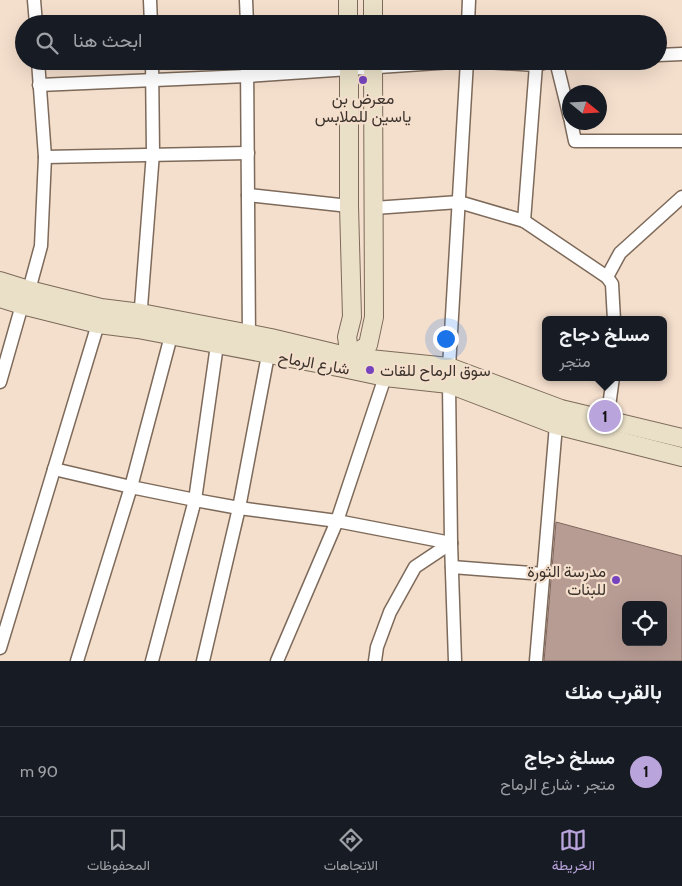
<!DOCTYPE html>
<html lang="ar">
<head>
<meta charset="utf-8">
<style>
	body { margin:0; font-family:Cabin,Vazirmatn,sans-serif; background:#242831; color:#f1f3f6; direction:rtl }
	.controls { position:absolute; right:15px; bottom:15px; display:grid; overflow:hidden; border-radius:8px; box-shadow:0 5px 20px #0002 }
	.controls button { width:45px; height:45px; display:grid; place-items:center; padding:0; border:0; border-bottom:1px solid #363941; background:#171b24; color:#f1f3f6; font:25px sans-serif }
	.compass { position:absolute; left:562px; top:85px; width:45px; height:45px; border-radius:50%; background:#171b24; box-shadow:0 5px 20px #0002; rotate:108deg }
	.you { position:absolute; left:445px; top:338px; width:18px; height:18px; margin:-12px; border:4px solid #fff; border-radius:50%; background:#1a73e8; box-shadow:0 0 0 8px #1a73e833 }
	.badge { display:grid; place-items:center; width:32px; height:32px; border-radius:50%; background:#baa4dc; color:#111; font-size:16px; font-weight:700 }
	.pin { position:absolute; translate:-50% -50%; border:2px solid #fff; box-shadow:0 1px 5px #0006 }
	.popup { position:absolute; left:542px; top:316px; width:125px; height:65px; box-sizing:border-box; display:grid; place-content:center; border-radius:8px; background:#171b24; filter:drop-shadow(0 1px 4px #0005); font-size:16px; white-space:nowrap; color:#9ea1a6 }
	.popup b { font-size:19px; color:#f1f3f6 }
	.popup::after { content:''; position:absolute; left:50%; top:100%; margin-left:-10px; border:10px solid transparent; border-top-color:#171b24 }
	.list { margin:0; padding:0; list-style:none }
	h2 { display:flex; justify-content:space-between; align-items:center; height:65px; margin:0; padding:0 20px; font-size:21px }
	h2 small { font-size:16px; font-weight:400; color:#9ea1a6 }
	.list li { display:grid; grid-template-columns:32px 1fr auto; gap:15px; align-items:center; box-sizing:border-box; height:90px; padding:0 20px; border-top:1px solid #363941 }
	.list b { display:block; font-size:19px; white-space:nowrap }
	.list p { margin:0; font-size:16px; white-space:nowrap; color:#9ea1a6 }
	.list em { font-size:16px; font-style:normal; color:#9ea1a6 }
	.icon { flex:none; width:28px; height:28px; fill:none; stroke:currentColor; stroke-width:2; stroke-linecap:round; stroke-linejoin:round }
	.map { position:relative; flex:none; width:682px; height:661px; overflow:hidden; direction:ltr }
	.search { position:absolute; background:#171b24; box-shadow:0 5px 20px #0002; left:15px; right:15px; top:15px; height:55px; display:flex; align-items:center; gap:12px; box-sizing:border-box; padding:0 18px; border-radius:28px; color:#9ea1a6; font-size:19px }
	.sheet { height:155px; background:#171b24 }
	nav { display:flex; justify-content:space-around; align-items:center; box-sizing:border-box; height:70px; border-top:1px solid #363941; background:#171b24; font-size:14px; color:#9ea1a6 }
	nav a { display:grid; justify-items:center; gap:2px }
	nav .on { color:#baa4dc }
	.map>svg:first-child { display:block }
	.building { fill:#b79c94; stroke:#7f665f; fill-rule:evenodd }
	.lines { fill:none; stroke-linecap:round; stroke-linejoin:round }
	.street-casing { stroke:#7d6a5a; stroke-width:15 }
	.secondary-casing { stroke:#7d6a5a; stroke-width:20 }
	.street { stroke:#fff; stroke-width:12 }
	.secondary { stroke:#eae0c8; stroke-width:18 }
	.poi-dot { fill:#7644bc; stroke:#f4decc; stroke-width:2 }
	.labels { text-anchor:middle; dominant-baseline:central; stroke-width:4.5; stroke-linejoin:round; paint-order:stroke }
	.poi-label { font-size:16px; fill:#3a322b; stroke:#f4decc }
	.street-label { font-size:16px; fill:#3a322b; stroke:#f4decc }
</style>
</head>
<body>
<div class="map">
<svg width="682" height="661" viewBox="0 0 682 661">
	<rect width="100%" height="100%" fill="#f4decc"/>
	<path class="building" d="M556,522L682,556V661H544ZM626,605H663V642H626Z"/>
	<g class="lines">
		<g class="street-casing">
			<g id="street">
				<path d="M34,0L36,24"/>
				<path d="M150,0L151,24"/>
				<path d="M246,0L247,24"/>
				<path d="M468,24L469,0"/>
				<path d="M658,55L682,54"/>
				<path d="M247,61L249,341"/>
				<path d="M468,61L536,65L550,61"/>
				<path d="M556,61L570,118"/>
				<path d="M39,85L247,76L467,61"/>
				<path d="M571,122L575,141H682"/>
				<path d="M45,157L248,153"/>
				<path d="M248,195L349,206"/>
				<path d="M374,208L459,202L524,221L607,277L612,284L614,320"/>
				<path d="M524,221L536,65"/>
				<path d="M607,277L620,253L682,197"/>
				<path d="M140,320L153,153L152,61"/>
				<path d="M449,367L467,61"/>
				<path d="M0,382L22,305L29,290L41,246L45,157L38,61"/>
				<path d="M449,384L451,543L455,661"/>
				<path d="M607,421L613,377"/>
				<path d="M54,469L131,487L195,500L239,508L337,521L451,543"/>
				<path d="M452,567L544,574"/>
				<path d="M0,648L98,324"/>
				<path d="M77,661L131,487L171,336"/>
				<path d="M152,661L195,500L217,345"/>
				<path d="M203,661L239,508L268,355"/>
				<path d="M277,661L337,521L385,377"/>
				<path d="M375,661L377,647L390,612L415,567L451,543"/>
				<path d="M536,661L556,425"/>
			</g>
		</g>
		<g class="secondary-casing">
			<g id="secondary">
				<path d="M348,0V24"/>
				<path d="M373,24V0"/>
				<path d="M349,61V206L352,317L347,337L350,357"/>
				<path d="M0,281L29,290L101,308L141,313L271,338L350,357L449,367L561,409L682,438"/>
				<path d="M0,298L22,305L98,324L138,329L343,368L385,377L449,384L556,425L682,457"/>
				<path d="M348,360L350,357L368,345L374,317L373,61"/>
			</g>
		</g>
		<use href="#street" class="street"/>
		<use href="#secondary" class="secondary"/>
	</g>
	<g class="poi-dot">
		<circle cx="363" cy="80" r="5"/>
		<circle cx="370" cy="370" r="5"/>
		<circle cx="616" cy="580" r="5"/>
	</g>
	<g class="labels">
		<g class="poi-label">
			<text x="363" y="98">معرض بن<tspan x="363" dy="18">ياسين للملابس</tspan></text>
			<text x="380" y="370" text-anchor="start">سوق الرماح للقات</text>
			<text x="606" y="571" text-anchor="end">مدرسة الثورة<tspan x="606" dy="18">للبنات</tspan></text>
		</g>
		<g class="street-label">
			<text transform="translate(314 363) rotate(10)">شارع الرماح</text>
		</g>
	</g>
</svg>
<div class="controls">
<button><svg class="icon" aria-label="locate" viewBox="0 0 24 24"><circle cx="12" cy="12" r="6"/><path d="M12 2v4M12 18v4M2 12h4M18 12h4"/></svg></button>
</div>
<svg class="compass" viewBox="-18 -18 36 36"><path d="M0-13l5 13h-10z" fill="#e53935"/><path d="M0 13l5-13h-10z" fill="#9ea1a6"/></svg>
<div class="you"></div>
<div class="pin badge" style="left:605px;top:416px">1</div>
<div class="popup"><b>مسلخ دجاج</b>متجر</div>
<div class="search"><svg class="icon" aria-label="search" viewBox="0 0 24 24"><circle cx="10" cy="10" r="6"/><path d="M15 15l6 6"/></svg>ابحث هنا</div>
</div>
<section class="sheet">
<h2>بالقرب منك<small></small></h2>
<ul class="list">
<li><span class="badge">1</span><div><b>مسلخ دجاج</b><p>متجر · شارع الرماح</p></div><em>90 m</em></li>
</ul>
</section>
<nav>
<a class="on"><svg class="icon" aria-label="map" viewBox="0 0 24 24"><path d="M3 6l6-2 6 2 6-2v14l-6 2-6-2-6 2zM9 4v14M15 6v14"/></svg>الخريطة</a>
<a><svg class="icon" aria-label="directions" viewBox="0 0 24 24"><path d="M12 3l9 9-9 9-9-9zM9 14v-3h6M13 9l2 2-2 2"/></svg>الاتجاهات</a>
<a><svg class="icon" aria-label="saved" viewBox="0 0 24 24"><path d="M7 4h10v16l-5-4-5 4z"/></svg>المحفوظات</a>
</nav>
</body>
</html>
